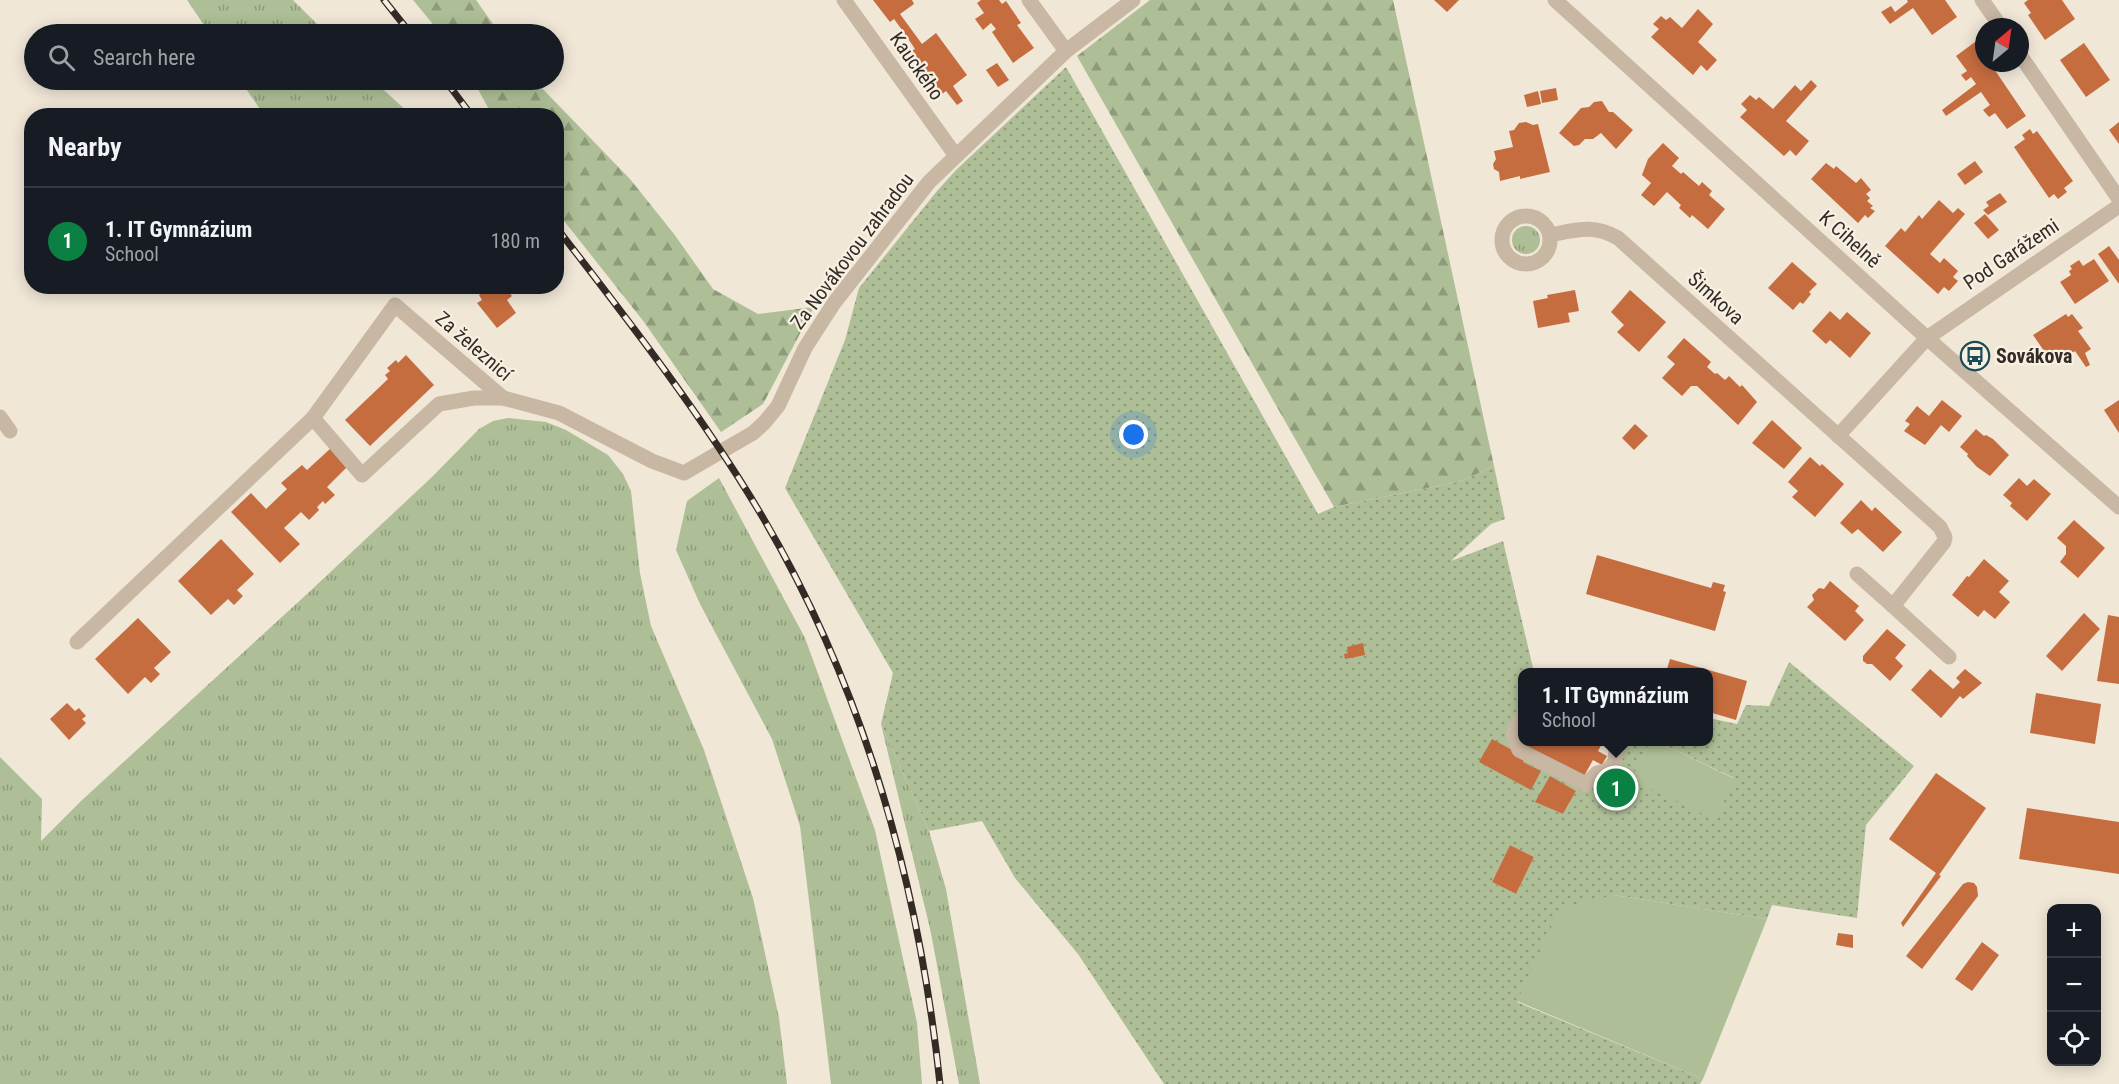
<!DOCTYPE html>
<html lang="en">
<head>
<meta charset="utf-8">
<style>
	body { margin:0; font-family:"Roboto Condensed",sans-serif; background:#20242c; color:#f1f3f6 }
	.controls { position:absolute; right:18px; bottom:18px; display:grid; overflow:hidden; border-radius:12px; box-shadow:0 3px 15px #0003 }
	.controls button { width:54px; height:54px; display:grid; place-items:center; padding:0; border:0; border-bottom:2px solid #363941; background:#171b24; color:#f1f3f6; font:30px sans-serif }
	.compass { position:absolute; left:1975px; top:18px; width:54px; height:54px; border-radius:50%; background:#171b24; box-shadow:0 3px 15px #0003; rotate:29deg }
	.you { position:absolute; left:1134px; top:435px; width:21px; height:21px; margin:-15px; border:4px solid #fff; border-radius:50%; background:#1a73e8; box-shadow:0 0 0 9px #1a73e833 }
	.badge { display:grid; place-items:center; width:39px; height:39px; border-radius:50%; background:#0b8043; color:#fff; font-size:20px; font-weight:700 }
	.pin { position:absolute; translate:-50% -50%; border:3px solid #fff; box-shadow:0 2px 6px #0006 }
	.popup { position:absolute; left:1518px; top:668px; width:195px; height:78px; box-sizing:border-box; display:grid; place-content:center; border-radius:12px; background:#171b24; filter:drop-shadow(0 2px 4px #0005); font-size:20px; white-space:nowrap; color:#9ea1a6 }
	.popup b { font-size:22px; color:#f1f3f6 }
	.popup::after { content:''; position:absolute; left:50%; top:100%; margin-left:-12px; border:12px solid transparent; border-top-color:#171b24 }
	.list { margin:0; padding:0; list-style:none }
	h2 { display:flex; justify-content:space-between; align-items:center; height:78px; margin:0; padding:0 24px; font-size:26px }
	h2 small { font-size:20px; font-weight:400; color:#9ea1a6 }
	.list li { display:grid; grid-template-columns:39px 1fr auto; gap:18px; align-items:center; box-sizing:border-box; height:108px; padding:0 24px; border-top:2px solid #363941 }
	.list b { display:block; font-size:22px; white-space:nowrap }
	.list p { margin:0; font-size:20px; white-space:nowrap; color:#9ea1a6 }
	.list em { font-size:20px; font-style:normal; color:#9ea1a6 }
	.icon { flex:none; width:33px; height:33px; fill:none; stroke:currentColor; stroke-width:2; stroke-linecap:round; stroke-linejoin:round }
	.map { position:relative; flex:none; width:2119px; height:1084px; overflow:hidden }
	.search { position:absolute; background:#171b24; box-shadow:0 3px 15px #0003; left:24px; top:24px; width:540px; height:66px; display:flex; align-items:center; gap:15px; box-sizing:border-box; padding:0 21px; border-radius:33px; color:#9ea1a6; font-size:22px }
	.panel { position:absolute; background:#171b24; box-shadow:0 3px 15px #0003; left:24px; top:108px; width:540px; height:186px; border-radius:24px }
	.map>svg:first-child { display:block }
	.grass { fill:url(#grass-tufts) }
	.forest { fill:url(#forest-firs) }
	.park { fill:url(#park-dots); fill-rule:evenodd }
	.pitch { fill:#aebf97 }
	.building { fill:#c66d3f }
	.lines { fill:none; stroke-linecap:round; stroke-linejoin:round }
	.minor { stroke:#c8b7a3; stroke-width:15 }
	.rail-casing { stroke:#332b25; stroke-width:7 }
	.rail { stroke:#f8f0e2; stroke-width:4.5; stroke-dasharray:14; stroke-linecap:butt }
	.labels { text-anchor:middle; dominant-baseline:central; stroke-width:4.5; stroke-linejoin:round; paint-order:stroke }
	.street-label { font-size:20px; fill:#332b25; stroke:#f8f0e2 }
	.poi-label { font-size:20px; font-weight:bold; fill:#332b25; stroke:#f8f0e2; text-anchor:start }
</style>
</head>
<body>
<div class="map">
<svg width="2119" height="1084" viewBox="0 0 2119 1084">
	<defs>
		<pattern id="grass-tufts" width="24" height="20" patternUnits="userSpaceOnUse" patternTransform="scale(1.5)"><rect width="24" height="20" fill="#aebf97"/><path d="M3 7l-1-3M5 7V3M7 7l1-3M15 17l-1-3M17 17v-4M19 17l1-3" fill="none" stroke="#8e9b7b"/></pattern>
		<pattern id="forest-firs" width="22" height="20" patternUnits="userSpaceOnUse" patternTransform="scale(1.5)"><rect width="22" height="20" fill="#aebf97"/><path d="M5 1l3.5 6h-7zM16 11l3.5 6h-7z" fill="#8e9b7b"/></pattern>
		<pattern id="park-dots" width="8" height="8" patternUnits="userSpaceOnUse" patternTransform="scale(1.5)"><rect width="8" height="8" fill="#aebf97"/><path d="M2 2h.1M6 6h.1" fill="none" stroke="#8e9b7b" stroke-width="1.8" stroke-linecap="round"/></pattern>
	</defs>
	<rect width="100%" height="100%" fill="#f0e7d7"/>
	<g class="grass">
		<path d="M187,0H293L327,34H210Z"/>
		<path d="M240,80H373L411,115H264Z"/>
		<circle cx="1526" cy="240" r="14"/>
		<path d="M508,418L546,422L566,430L608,455L623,474L631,491L640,573L651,626L704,750L753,898L779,1018L787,1084H0V757L42,799L41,841L81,801L307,594L433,476L479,429L493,421Z"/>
		<path d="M719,478L805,638L875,830L917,1023L922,1084H831L800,826L772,739L700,604L676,550L687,501Z"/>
		<path d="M881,724L929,831L946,889L980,1084H959L931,933Z"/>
	</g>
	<g class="forest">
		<path d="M413,0H476L500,34H441Z"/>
		<path d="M1150,0H1393L1494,466L1462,481L1334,507L1077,56Z"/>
		<path d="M473,80H534L630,179L674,234L713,289L758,314L814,307L763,404L721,432L644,322L557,212L556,116L492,115Z"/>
	</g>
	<path class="park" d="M1066,67L1318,514L1334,507L1462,481L1494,466L1505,519L1491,524L1451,561L1503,541L1534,672H1523V728L1519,750L1586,784L1627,742H1650L1632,779L1734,778L1658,742H1709V718L1737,724L1746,705L1769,706L1789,662L1914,766L1866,825L1857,918L1772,905L1767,919L1614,895L1517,1002L1703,1079L1700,1084H1164L1078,954L1015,878L982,821L929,831L881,724L893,673L785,488L845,340L859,288L937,191L956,170ZM1550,777L1576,791L1563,814L1536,802ZM1510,845L1534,857L1516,894L1492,882Z"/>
	<g class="pitch">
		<path d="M1650,742H1658L1735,779L1715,820L1631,779Z"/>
		<path d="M1614,895L1767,919L1703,1079L1517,1001L1560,908Z"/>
	</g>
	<g class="building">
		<path d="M873,0H912L914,4L900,14L922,44L936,33L967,75L953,86L963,101L957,105L946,91L942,94L911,51L915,49L905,34L894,19L890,22Z"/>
		<path d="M981,0H999L1002,4L1006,1L1021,23L1017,25L1034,48L1013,63L992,32L996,29L991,23L983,30L975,19L984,13L977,3Z"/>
		<path d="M1434,0H1459L1447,12Z"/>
		<path d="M1907,0H1945L1957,17L1932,35L1913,8L1890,24L1881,12L1891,6L1895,12L1908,2Z"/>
		<path d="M2028,0H2062L2075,19L2045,40L2028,15L2031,13L2024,3Z"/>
		<path d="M1698,9L1713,24L1698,42L1717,60L1707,71L1701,65L1693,75L1651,37L1659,29L1653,24L1661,16L1666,20L1670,17L1682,28Z"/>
		<path d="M1975,42L1984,55V63H1990L2026,116L2007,129L1995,113L1989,117L1983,110L1990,105L1981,92L1946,116L1942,110L1976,84L1971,77L1966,81L1961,75L1967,71L1956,56Z"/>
		<path d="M2084,43L2110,80L2086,97L2060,60Z"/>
		<path d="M997,63L1009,80L998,87L986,70Z"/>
		<path d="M1811,80L1817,86L1786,121L1809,141L1796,156L1790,150L1784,156L1740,117L1747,110L1741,104L1750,95L1756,100L1759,97L1773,109L1795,85L1801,91Z"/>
		<path d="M1556,88L1558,100L1542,103L1540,91Z"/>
		<path d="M1538,91L1541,104L1527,107L1524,95Z"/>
		<path d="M1602,101L1609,112H1613L1633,130L1616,149L1601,133L1593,139H1585L1579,145L1574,146L1559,133L1581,108L1589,107L1594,102Z"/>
		<path d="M1526,122L1533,125L1538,124L1550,172L1520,179V176L1500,181L1499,172L1494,169L1493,164L1496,159L1494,151L1513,147L1509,131L1514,130L1519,123Z"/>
		<path d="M2119,122V144L2109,130Z"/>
		<path d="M2030,129L2033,134L2037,131L2073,181L2064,188L2067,192L2058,199L2054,194L2049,198L2014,147L2025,139L2022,135Z"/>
		<path d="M1663,143L1679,158L1672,166L1681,174L1683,172L1699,186L1702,182L1712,191L1709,195L1725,209L1708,229L1692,215L1690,218L1679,208L1681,205L1667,192L1654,206L1641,195L1651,183L1642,175L1648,159Z"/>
		<path d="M1975,161L1983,172L1965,185L1957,174Z"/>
		<path d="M1826,163L1834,169L1836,166L1856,183L1861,178L1871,190L1866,194L1870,198L1867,201L1873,206L1870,208L1875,211L1868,218L1865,215L1858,223L1811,179Z"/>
		<path d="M2000,193L2007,202L1988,215L1983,210L1989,206L1986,202Z"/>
		<path d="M1939,200L1953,213L1958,208L1965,214L1930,254L1940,263L1944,258L1958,271L1953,277L1958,281L1949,291L1944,287L1938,294L1885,246L1901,228L1905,232L1919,215L1922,219Z"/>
		<path d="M1985,214L1999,230L1988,239L1974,223Z"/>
		<path d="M2109,246L2119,260V284L2098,254Z"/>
		<path d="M2094,259L2109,281L2075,304L2060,282L2071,275L2069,271L2072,269L2070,266L2079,260L2083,266Z"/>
		<path d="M1792,262L1817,284L1809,292L1811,294L1803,304L1800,302L1793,310L1768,288Z"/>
		<path d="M499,286H504L512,296L507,300L516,313L497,328L477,303L482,300L479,295L489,288L492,292Z"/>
		<path d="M1575,290L1579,311L1568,313L1570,322L1538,328L1533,301L1548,298L1547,295Z"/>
		<path d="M1630,290L1666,322L1639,352L1617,332L1624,325L1611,312Z"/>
		<path d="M1830,311L1840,320L1847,312L1871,333L1850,358L1830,340L1826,344L1812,331Z"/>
		<path d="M2066,314L2068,317L2072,314L2083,328L2078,331L2091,349L2085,353L2090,365L2086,367L2075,351L2062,360L2059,356L2051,361L2033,335Z"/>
		<path d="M1684,338L1711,362L1707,367L1715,374L1717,373L1725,380L1729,376L1740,387L1742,385L1757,402L1738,425L1697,386H1691L1682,396L1662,378L1675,364L1667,357Z"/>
		<path d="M406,355L434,385L370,446L345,420L388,379L385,375L390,371L387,368L396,360L398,363Z"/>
		<path d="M1942,400L1962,416L1949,432L1941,425L1925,445L1904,431L1910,424L1905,421L1917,406L1929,416Z"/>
		<path d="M2119,400V433L2104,410Z"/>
		<path d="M1772,420L1802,448L1784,469L1752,443Z"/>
		<path d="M1635,424L1648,436L1634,450L1622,438Z"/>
		<path d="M1976,429L1984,436L1986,435L1993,439L2009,455L1990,476L1977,467L1967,456L1968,454L1960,447Z"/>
		<path d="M331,448L348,466L327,487L335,495L325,504L323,501L317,507L319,510L309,520L301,512L284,528L300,544L280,563L231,512L251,493L266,509L287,489L281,483L302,465L307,470Z"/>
		<path d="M1810,457L1820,466L1822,464L1844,484L1815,517L1792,497L1798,491L1788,482Z"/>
		<path d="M2019,478L2027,486L2034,479L2051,494L2027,521L2010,506L2012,503L2003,495Z"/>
		<path d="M1861,500L1872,511L1875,507L1902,532L1883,552L1858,529L1852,534L1840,523Z"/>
		<path d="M2074,520L2105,548L2078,578L2060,562L2066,554V546L2057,538Z"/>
		<path d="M221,539L254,574L237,590L243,596L234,605L228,599L211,615L178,581Z"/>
		<path d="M1597,555L1711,588L1713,582L1725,585L1723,591L1726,592L1715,631L1586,594Z"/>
		<path d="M1984,559L2009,581L1999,592L2010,602L1995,619L1984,610L1978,617L1952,595L1967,576L1969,577Z"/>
		<path d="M1830,581L1859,606L1855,611L1864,620L1845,641L1807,607L1814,600L1812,595L1819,588L1824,589Z"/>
		<path d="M2084,613L2100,629L2062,671L2046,656Z"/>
		<path d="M2108,615L2119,617V684L2097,681Z"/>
		<path d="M138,618L171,652L154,668L160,674L151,683L145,677L128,694L95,659Z"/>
		<path d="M1887,629L1906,645L1895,658L1903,666L1890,681L1872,664H1867L1863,661V656Z"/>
		<path d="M1363,643L1365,655L1345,659L1344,654L1348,653L1347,647Z"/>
		<path d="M1670,659L1747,681L1736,720L1709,712V672H1666Z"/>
		<path d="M1930,669L1953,689L1960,682L1956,678L1965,669L1982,683L1963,699L1960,696L1941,718L1911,690Z"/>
		<path d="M2036,693L2101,704L2095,744L2030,733Z"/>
		<path d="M67,703L75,711L79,708L86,716L82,719L86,723L69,740L50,719Z"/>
		<path d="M1523,738V742H1603L1598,751L1607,756L1602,765L1593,760L1584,776L1520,744Z"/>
		<path d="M1492,739L1525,757L1523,762L1541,771L1531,790L1479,762Z"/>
		<path d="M1936,773L1986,808L1939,875L1941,876L1903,927L1901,923L1936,873L1889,839Z"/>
		<path d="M1550,776L1576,791L1563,814L1535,802Z"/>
		<path d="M2027,808L2119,822V874L2019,859Z"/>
		<path d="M1510,845L1534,857L1516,894L1492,882Z"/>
		<path d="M1968,882L1974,883L1977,887L1978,896L1922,969L1906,956L1963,884Z"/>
		<path d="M1838,933L1853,935V948L1836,945Z"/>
		<path d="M1982,942L1999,955L1972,991L1955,979Z"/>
	</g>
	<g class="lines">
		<g class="minor">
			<path d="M844,0L956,156"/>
			<path d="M1029,0L1066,51"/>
			<path d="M1555,0L1927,338L2119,507"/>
			<path d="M1982,0L2001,27"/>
			<path d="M2020,55L2119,199"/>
			<circle cx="1526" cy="240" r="24"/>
			<path d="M1550,235C1576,230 1593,224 1618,238L1940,527L1945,537L1944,542L1893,606L1949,657"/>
			<path d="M0,417L10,431"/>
			<path d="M313,418L362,475L439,404L474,398H503L559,413L652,461L684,473L753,433L764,423L778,406L805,348L834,303L929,182L1066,51L1133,0"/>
			<path d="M1838,436L1927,338L2119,206"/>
			<path d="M1857,574L1893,606"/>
			<path d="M77,642L313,418L395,305L503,398"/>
			<path d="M1523,714L1513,734L1519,750L1586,784L1597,773L1608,770L1615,761L1616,748L1619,742"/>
		</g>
		<g class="rail-casing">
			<g id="rail">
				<path d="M384,0L411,34"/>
				<path d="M445,80L472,116"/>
				<path d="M556,227C628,320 702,415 762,516C864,689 919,885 940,1084"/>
			</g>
		</g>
		<use href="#rail" class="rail"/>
	</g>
	<defs>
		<g id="bus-ring" transform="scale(1.5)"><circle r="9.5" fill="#f8f0e2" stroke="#1b4b54" stroke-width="1.5"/><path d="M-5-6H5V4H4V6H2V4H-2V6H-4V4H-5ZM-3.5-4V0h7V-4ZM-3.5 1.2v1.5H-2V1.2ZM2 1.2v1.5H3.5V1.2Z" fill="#1b4b54"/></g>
	</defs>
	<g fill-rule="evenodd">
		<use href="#bus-ring" x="1975" y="356"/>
	</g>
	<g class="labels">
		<g class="street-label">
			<text transform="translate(917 66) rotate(55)">Kauckého</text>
			<text transform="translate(1850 239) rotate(42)">K Cihelně</text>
			<text transform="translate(852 251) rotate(-53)">Za Novákovou zahradou</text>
			<text transform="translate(2011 254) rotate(-34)">Pod Garážemi</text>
			<text transform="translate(1716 298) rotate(42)">Šimkova</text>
			<text transform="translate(474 346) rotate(41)">Za železnicí</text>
		</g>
		<g class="poi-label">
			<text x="1996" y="356">Sovákova</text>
		</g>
	</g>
</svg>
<div class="controls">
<button>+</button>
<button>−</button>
<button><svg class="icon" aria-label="locate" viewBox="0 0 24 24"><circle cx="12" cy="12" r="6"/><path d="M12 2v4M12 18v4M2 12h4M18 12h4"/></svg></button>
</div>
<svg class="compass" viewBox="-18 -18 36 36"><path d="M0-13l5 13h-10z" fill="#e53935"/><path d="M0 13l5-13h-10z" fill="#9ea1a6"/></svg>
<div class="you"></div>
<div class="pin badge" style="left:1616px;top:788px">1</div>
<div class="popup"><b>1. IT Gymnázium</b>School</div>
<div class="search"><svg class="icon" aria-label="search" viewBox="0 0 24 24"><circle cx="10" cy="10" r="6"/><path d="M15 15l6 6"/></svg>Search here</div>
<section class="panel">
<h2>Nearby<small></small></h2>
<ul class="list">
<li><span class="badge">1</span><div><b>1. IT Gymnázium</b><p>School</p></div><em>180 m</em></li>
</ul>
</section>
</div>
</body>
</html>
